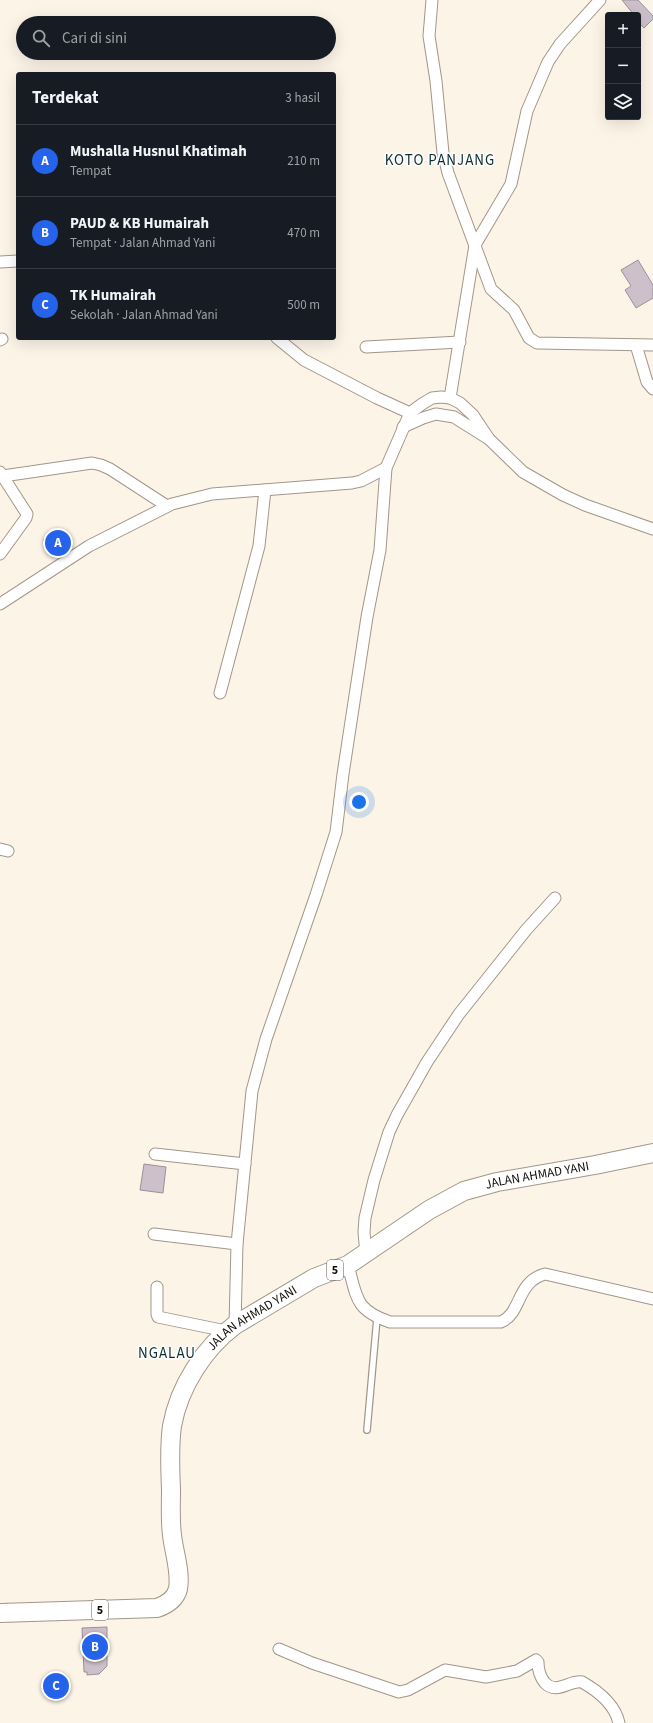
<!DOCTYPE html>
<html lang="id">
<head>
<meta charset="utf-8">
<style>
	body { margin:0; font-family:"Source Sans 3",sans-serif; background:#242831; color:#f1f3f6 }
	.controls { position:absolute; right:12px; top:12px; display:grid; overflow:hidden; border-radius:4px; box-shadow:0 4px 16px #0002 }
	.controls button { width:36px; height:36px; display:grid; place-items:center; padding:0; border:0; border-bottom:1px solid #363941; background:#171b24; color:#f1f3f6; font:20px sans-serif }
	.you { position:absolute; left:359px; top:802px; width:14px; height:14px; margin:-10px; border:3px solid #fff; border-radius:50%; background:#1a73e8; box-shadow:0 0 0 6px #1a73e833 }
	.badge { display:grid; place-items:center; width:26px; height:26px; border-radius:50%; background:#2563eb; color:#fff; font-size:13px; font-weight:700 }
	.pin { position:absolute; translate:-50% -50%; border:2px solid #fff; box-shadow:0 1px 4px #0006 }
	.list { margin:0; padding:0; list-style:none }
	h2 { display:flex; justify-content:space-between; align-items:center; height:52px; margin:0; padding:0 16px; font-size:17px }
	h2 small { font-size:13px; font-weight:400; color:#9ea1a6 }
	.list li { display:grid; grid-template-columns:26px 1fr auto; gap:12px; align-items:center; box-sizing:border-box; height:72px; padding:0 16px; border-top:1px solid #363941 }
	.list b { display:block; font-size:15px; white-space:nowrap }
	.list p { margin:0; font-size:13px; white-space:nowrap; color:#9ea1a6 }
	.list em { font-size:13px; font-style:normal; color:#9ea1a6 }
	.icon { flex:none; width:22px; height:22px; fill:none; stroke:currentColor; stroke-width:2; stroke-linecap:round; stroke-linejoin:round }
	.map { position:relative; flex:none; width:653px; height:1723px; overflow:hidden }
	.search { position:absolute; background:#171b24; box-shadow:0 4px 16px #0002; left:16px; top:16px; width:320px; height:44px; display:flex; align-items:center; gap:10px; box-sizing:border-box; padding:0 14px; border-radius:22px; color:#9ea1a6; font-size:15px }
	.panel { position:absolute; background:#171b24; box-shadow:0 4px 16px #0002; left:16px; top:72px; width:320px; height:268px; border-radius:4px }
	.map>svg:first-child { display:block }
	.building { fill:#cec0cb; stroke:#9d8f9a }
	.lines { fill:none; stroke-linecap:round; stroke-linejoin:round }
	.service-casing { stroke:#a19689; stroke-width:8 }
	.minor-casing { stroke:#a19689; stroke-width:13 }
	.trunk-casing { stroke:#a19689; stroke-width:20 }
	.service { stroke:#fff; stroke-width:5.5 }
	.minor { stroke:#fff; stroke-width:11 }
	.trunk { stroke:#fff; stroke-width:18 }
	.labels { text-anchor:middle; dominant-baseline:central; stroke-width:3; stroke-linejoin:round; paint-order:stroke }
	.shield { fill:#fff; stroke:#585652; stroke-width:1 }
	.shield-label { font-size:12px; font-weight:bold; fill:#100d08 }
	.street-label { font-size:13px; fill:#100d08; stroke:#fff }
	.quarter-label { font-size:15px; letter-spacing:1px; fill:#0c3030; stroke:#fff }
</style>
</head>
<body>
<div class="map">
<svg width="653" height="1723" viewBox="0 0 653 1723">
	<rect width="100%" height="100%" fill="#fdf4e8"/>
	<g class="building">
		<path d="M622,0H638L653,16V19L644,28L638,22V15H634Z"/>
		<path d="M638,260L653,285V298L636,308L625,290L631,286L621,270Z"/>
		<path d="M57,528L73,546L59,557L43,540Z"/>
		<path d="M144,1164L166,1167L163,1193L140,1190Z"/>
		<path d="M107,1627V1666L99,1674L87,1675V1672H84L82,1628Z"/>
	</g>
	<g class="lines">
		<g class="service-casing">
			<path id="service" d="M367,1430L377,1318"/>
		</g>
		<g class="minor-casing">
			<g id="minor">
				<path d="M432,0L429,36L436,81L443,153L448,173L491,289L514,310L529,338L537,343L653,345"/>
				<path d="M0,262L18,261"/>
				<path d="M277,338L304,360L377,398L410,413"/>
				<path d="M0,340L2,339"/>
				<path d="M636,345L647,382L653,389"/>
				<path d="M366,347L460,342"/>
				<path d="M450,398L475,245L511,184L527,111L548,62L560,44L600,0"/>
				<path d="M403,427L423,418L436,414L454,417L489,439L523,472L563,495L585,505L653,529"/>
				<path d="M0,472L27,514L26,518L0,554"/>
				<path d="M3,476L92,463L101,465L110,469L167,506"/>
				<path d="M0,604L89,546L172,504L212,494L352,483L361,481L386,468"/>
				<path d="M220,693L259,546L265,490"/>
				<path d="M0,849L8,851"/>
				<path d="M155,1154L245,1164"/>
				<path d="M154,1234L237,1244"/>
				<path d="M366,1255L364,1232L365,1218L374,1180L389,1132L397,1115L427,1062L459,1014L526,930L555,898"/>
				<path d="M348,1265C357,1298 355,1310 390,1322H501C522,1313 516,1282 545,1274L653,1299"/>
				<path d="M157,1287V1314L158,1317L226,1331"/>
				<path d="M235,1325L237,1244L252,1091L266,1039L316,895L336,832L343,774L367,617L380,550L386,468L410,413L422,404L432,398L441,397L450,398L460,403L473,415L489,439"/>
				<path d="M279,1649L312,1663L399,1692L408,1690L445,1670L486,1677L517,1671L536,1660L538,1662C538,1670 540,1677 545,1683C557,1695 569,1680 582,1682C598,1691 615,1705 619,1723"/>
			</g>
		</g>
		<g class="trunk-casing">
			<g id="trunk">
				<path id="s1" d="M0,1613L157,1608C166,1605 175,1600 178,1589C181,1571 174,1553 172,1535C170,1520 171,1504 171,1489C170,1468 169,1447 172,1426C179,1387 204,1348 235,1325L314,1278L348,1265L429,1210L464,1191L497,1182L595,1165L653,1153"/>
			</g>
		</g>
		<use href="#service" class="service"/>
		<use href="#minor" class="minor"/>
		<use href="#trunk" class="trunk"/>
	</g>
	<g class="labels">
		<g class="shield">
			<rect x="327" y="1260" width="16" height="20" rx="3"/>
			<rect x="92" y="1600" width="16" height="20" rx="3"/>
		</g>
		<g class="shield-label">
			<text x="335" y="1270">5</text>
			<text x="100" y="1610">5</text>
		</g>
		<g class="street-label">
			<text stroke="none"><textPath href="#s1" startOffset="813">JALAN AHMAD YANI</textPath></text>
			<text stroke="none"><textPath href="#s1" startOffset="490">JALAN AHMAD YANI</textPath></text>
		</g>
		<g class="quarter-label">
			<text x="440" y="160">KOTO PANJANG</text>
			<text x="167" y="1353">NGALAU</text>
		</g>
	</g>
</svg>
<div class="controls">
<button>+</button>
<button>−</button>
<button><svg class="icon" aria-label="layers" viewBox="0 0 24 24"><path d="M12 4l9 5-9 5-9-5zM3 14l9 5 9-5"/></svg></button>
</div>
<div class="you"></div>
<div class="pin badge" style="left:58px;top:543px">A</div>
<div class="pin badge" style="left:95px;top:1647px">B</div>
<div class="pin badge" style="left:56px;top:1686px">C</div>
<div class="search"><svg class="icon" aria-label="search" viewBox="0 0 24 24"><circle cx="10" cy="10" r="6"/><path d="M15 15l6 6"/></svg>Cari di sini</div>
<section class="panel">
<h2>Terdekat<small>3 hasil</small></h2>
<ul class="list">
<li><span class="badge">A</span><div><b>Mushalla Husnul Khatimah</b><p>Tempat</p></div><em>210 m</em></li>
<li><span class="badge">B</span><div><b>PAUD &amp; KB Humairah</b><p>Tempat · Jalan Ahmad Yani</p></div><em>470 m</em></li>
<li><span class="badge">C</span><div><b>TK Humairah</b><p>Sekolah · Jalan Ahmad Yani</p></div><em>500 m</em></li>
</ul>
</section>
</div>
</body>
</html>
